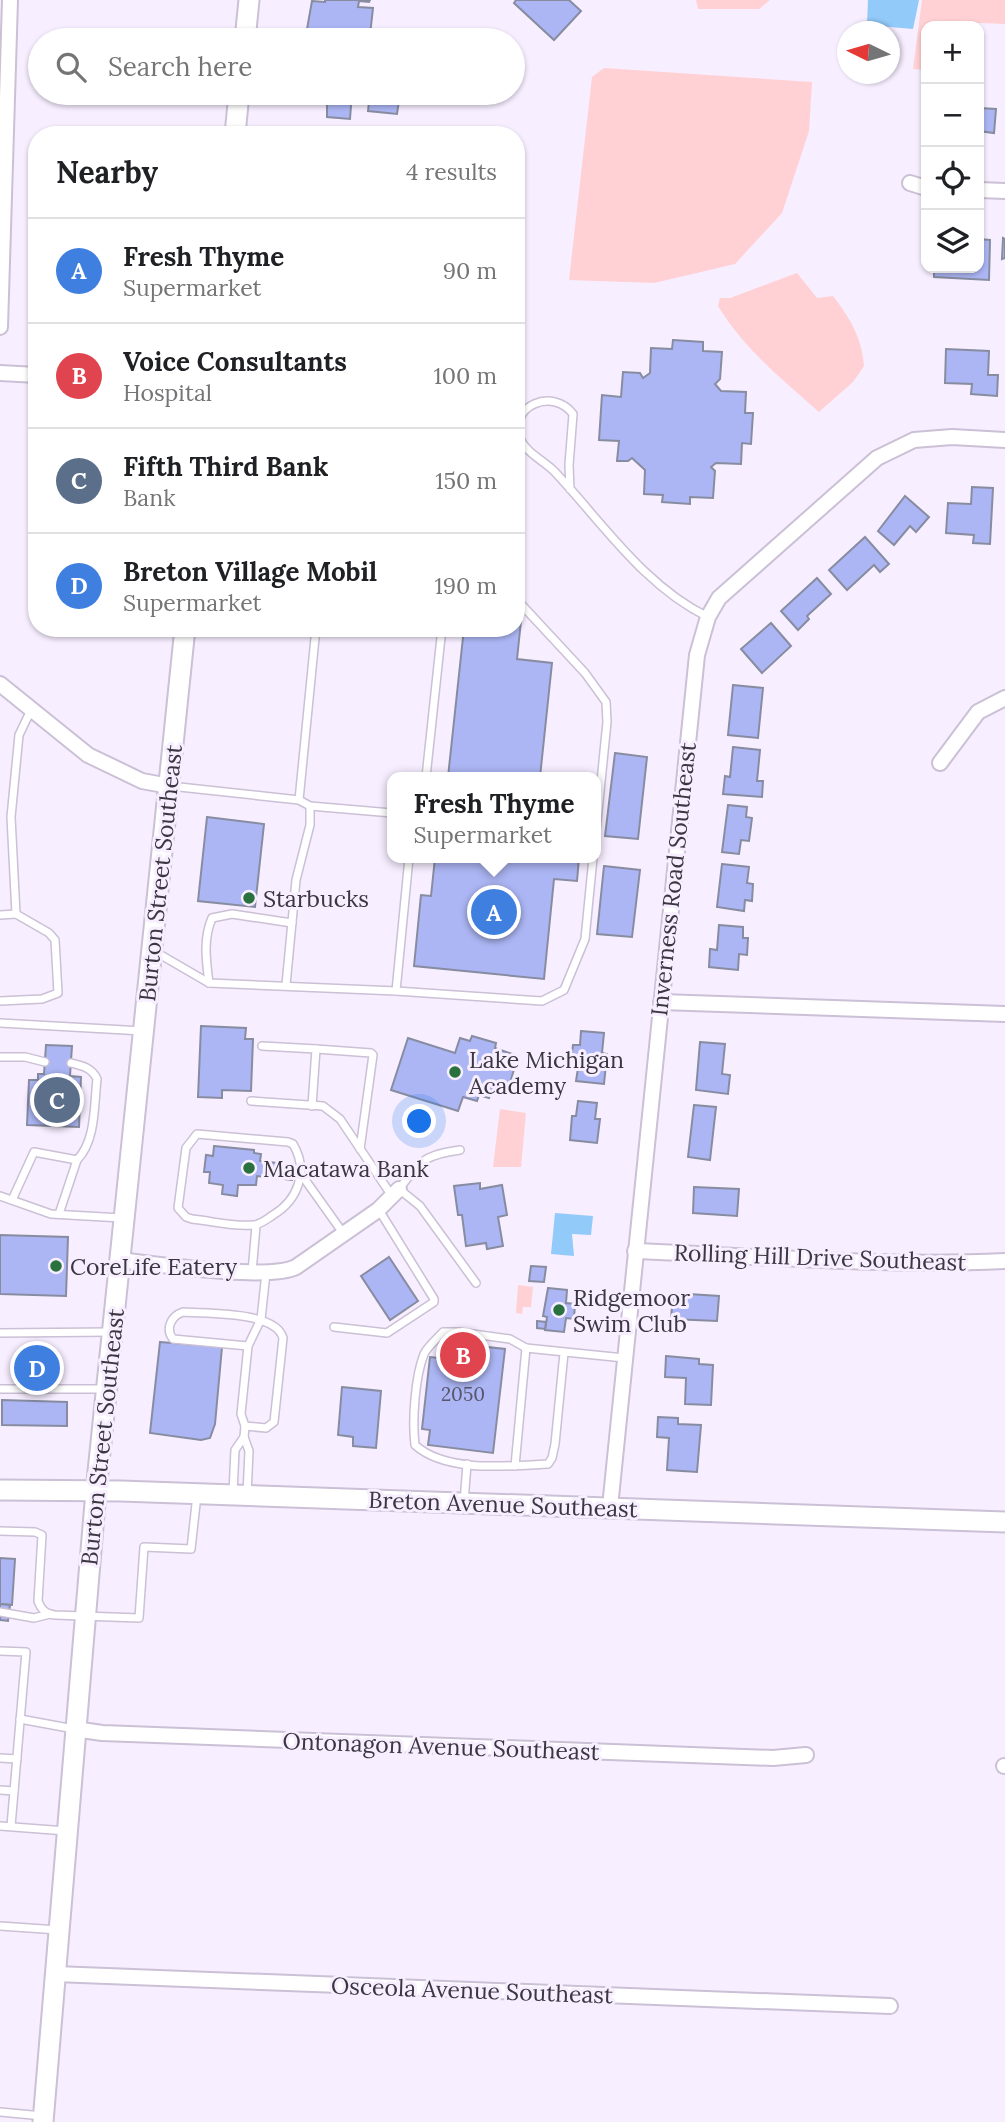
<!DOCTYPE html>
<html lang="en">
<head>
<meta charset="utf-8">
<style>
	body { margin:0; font-family:Lora,serif; background:#f2f2f2; color:#202124 }
	.controls { position:absolute; right:21px; top:21px; display:grid; overflow:hidden; border-radius:14px; box-shadow:0 2px 5px #0004 }
	.controls button { width:63px; height:63px; display:grid; place-items:center; padding:0; border:0; border-bottom:2px solid #e0e0e0; background:#fff; color:#202124; font:35px sans-serif }
	.compass { position:absolute; left:837px; top:21px; width:63px; height:63px; border-radius:50%; background:#fff; box-shadow:0 2px 5px #0004; rotate:275deg }
	.you { position:absolute; left:420px; top:1122px; width:24px; height:24px; margin:-18px; border:5px solid #fff; border-radius:50%; background:#1a73e8; box-shadow:0 0 0 10px #1a73e833 }
	.badge { display:grid; place-items:center; width:46px; height:46px; border-radius:50%; background:#29713e; color:#fff; font-size:23px; font-weight:700 }
	.pin { position:absolute; translate:-50% -50%; border:4px solid #fff; box-shadow:0 2px 7px #0006 }
	.popup { position:absolute; left:387px; top:772px; width:214px; height:91px; box-sizing:border-box; display:grid; place-content:center; border-radius:14px; background:#fff; filter:drop-shadow(0 2px 5px #0005); font-size:23px; white-space:nowrap; color:#757577 }
	.popup b { font-size:26px; color:#202124 }
	.popup::after { content:''; position:absolute; left:50%; top:100%; margin-left:-14px; border:14px solid transparent; border-top-color:#fff }
	.list { margin:0; padding:0; list-style:none }
	h2 { display:flex; justify-content:space-between; align-items:center; height:91px; margin:0; padding:0 28px; font-size:30px }
	h2 small { font-size:23px; font-weight:400; color:#757577 }
	.list li { display:grid; grid-template-columns:46px 1fr auto; gap:21px; align-items:center; box-sizing:border-box; height:105px; padding:0 28px; border-top:2px solid #e0e0e0 }
	.list b { display:block; font-size:26px; white-space:nowrap }
	.list p { margin:0; font-size:23px; white-space:nowrap; color:#757577 }
	.list em { font-size:23px; font-style:normal; color:#757577 }
	.icon { flex:none; width:38px; height:38px; fill:none; stroke:currentColor; stroke-width:2; stroke-linecap:round; stroke-linejoin:round }
	.map { position:relative; flex:none; width:1005px; height:2122px; overflow:hidden }
	.search { position:absolute; background:#fff; box-shadow:0 2px 5px #0004; left:28px; top:28px; width:497px; height:77px; display:flex; align-items:center; gap:18px; box-sizing:border-box; padding:0 24px; border-radius:38px; color:#757577; font-size:26px }
	.panel { position:absolute; background:#fff; box-shadow:0 2px 5px #0004; left:28px; top:126px; width:497px; height:511px; border-radius:28px }
	.map>svg:first-child { display:block }
	.green { fill:#ffd1d5 }
	.water { fill:#92cafa }
	.building { fill:#acb6f4; stroke:#888ca1; stroke-width:2 }
	.lines { fill:none; stroke-linecap:round; stroke-linejoin:round }
	.service-casing { stroke:#cbc0d5; stroke-width:10 }
	.minor-casing { stroke:#cbc0d5; stroke-width:18 }
	.secondary-casing { stroke:#cbc0d5; stroke-width:23 }
	.service { stroke:#fff; stroke-width:7 }
	.minor { stroke:#fff; stroke-width:14 }
	.secondary { stroke:#fff; stroke-width:19 }
	.poi-dot { fill:#29713e; stroke:#f7eeff; stroke-width:2.5 }
	.labels { text-anchor:middle; dominant-baseline:central; stroke-width:6; stroke-linejoin:round; paint-order:stroke }
	.number-label { font-size:19px; fill:#57566c }
	.street-label { font-size:23px; fill:#3b363f; stroke:#f7eeff }
	.poi-label { font-size:23px; fill:#3b363f; stroke:#f7eeff; text-anchor:start }
</style>
</head>
<body>
<div class="map">
<svg width="1005" height="2122" viewBox="0 0 1005 2122">
	<rect width="100%" height="100%" fill="#f7eeff"/>
	<g class="green">
		<path d="M696,0H770L759,9H698Z"/>
		<path d="M922,0H1005V24L956,22L955,26H926V70L913,69Z"/>
		<path d="M604,68L812,82L809,131L782,213L735,264L654,283L569,280L592,77Z"/>
		<path d="M797,273L817,298L833,296C850,318 862,338 864,366L853,382L819,412C782,379 744,349 718,306L720,298H730Z"/>
		<path d="M500,1109L526,1113L521,1167H493Z"/>
		<path d="M518,1285L533,1287L531,1307H523L522,1314L516,1313Z"/>
	</g>
	<g class="water">
		<path d="M868,0H919L913,29L867,25Z"/>
		<path d="M555,1213L593,1216L591,1235L572,1234L574,1256L551,1254Z"/>
	</g>
	<g class="building">
		<path d="M325,0H370L369,2L359,1L358,7L373,8L370,35L307,29L312,1L325,2Z"/>
		<path d="M516,0H569L581,11L554,40L514,3Z"/>
		<path d="M327,93H352L350,119L327,117Z"/>
		<path d="M370,93L400,94L397,114L368,111Z"/>
		<path d="M979,108L996,109L994,133L979,131Z"/>
		<path d="M1003,238L1005,239V258L1002,259Z"/>
		<path d="M979,239L990,240L989,280L934,277V268H979Z"/>
		<path d="M673,340L703,342V351L722,352L720,379L715,384L721,391L746,392L745,413H753L751,444L742,443L741,464L716,463L711,467L715,471L713,498L690,497V504L662,502L663,495L644,494L645,470L632,458L628,461H617L619,441L599,440L602,395L621,397L623,372L640,373L643,378L650,373L651,348L672,349Z"/>
		<path d="M946,349L989,351L988,375H998L997,396L971,394L972,384L945,383Z"/>
		<path d="M972,487L993,488L990,544L973,543L974,535L946,533L948,503L971,504Z"/>
		<path d="M905,496L929,517L916,532L910,526L894,545L878,531Z"/>
		<path d="M865,537L889,564L880,572L874,565L847,590L829,570Z"/>
		<path d="M817,578L831,594L807,616L809,619L798,630L781,611Z"/>
		<path d="M516,621H521L517,659L552,663L540,777H448L464,628H516Z"/>
		<path d="M771,623L791,646L762,673L741,649Z"/>
		<path d="M733,685L763,688L758,738L728,735Z"/>
		<path d="M733,747L760,750L757,781H763L762,797L723,794L725,776L730,777Z"/>
		<path d="M615,753L647,757L638,839L605,836Z"/>
		<path d="M728,805L747,807L746,817L752,818L749,841L741,840L739,854L722,852Z"/>
		<path d="M207,817L264,824L255,907L198,901Z"/>
		<path d="M435,858H579L577,881L554,879L544,979L414,966L421,895L431,896Z"/>
		<path d="M722,864L749,867L747,883L753,884L752,901L745,900L744,911L717,907Z"/>
		<path d="M604,866L640,870L632,937L597,934Z"/>
		<path d="M719,925L743,927V938H748L747,955L739,954L738,970L709,967L710,949L717,950Z"/>
		<path d="M201,1026L246,1028L245,1039H253L251,1091L222,1090V1098L198,1097Z"/>
		<path d="M581,1031L604,1033L602,1053L607,1054L604,1084L576,1081L578,1068H570L573,1045H580Z"/>
		<path d="M472,1036L496,1043L495,1048L518,1056L507,1093L492,1089L489,1098L479,1095L477,1101L463,1097L458,1111L391,1090L408,1038L455,1053L460,1038L470,1041Z"/>
		<path d="M700,1042L725,1044L722,1074L730,1075L728,1094L696,1090Z"/>
		<path d="M46,1045L72,1046L70,1076L81,1077L79,1127L27,1125L29,1080H38V1074H44Z"/>
		<path d="M578,1101L597,1103L595,1119H600L597,1143L570,1140L572,1116H576Z"/>
		<path d="M694,1105L716,1107L710,1160L688,1157Z"/>
		<path d="M214,1146L254,1150V1153L261,1154L260,1161L293,1165L292,1180L257,1176L256,1185H238L237,1196L222,1194L223,1185L209,1183L210,1172H204L206,1155L213,1156Z"/>
		<path d="M480,1183V1189L502,1185L507,1215L498,1217L503,1246L487,1249L486,1243L466,1246L462,1215H458L454,1186Z"/>
		<path d="M694,1187L739,1189L737,1216L693,1213Z"/>
		<path d="M0,1235L68,1237L66,1296L0,1294Z"/>
		<path d="M389,1257L418,1301L390,1320L361,1276Z"/>
		<path d="M531,1266L546,1267L544,1282L529,1281Z"/>
		<path d="M548,1288L567,1290L566,1303L575,1304L574,1319L566,1318L564,1332L545,1330L547,1317L543,1316Z"/>
		<path d="M673,1293L719,1296L717,1321L671,1319Z"/>
		<path d="M537,1321L546,1322L545,1329L537,1328Z"/>
		<path d="M160,1342L222,1347L215,1424L210,1438L201,1440L150,1433Z"/>
		<path d="M441,1342L505,1349L493,1453L428,1445L430,1430L422,1429L430,1357L439,1358Z"/>
		<path d="M666,1356L699,1359V1364L713,1365L711,1405L685,1404L686,1378L665,1377Z"/>
		<path d="M22,1358L52,1359L51,1378L21,1376Z"/>
		<path d="M342,1387L381,1391L376,1448L353,1446V1437L338,1435Z"/>
		<path d="M2,1400L67,1402V1426L2,1425Z"/>
		<path d="M658,1417L678,1418V1424L701,1425L697,1472L667,1470L669,1438L657,1437Z"/>
		<path d="M0,1558L15,1559L12,1605L0,1604Z"/>
		<path d="M0,1604L10,1605L8,1621L0,1620Z"/>
	</g>
	<g class="lines">
		<g class="service-casing">
			<g id="service">
				<path d="M570,489L569,465L573,414C553,387 508,406 520,438C525,452 544,461 554,471C602,522 644,586 708,617"/>
				<path d="M516,602L520,603L585,673L606,702L607,722L596,831"/>
				<path d="M426,777L442,628"/>
				<path d="M170,786L299,800L310,806L392,813"/>
				<path d="M299,800L316,628"/>
				<path d="M0,915L16,914"/>
				<path d="M154,951L209,983L396,991L409,858"/>
				<path d="M209,983C206,960 203,939 212,918L232,914L292,923"/>
				<path d="M286,985L296,880L310,825V806"/>
				<path d="M396,991L542,1001L564,990L585,939L593,858"/>
				<path d="M0,1001L42,999L58,993L55,940L49,933L16,914L11,817L19,735L31,710"/>
				<path d="M0,1023L143,1031"/>
				<path d="M262,1046L316,1049L312,1106"/>
				<path d="M316,1049L371,1053L373,1055L360,1149"/>
				<path d="M0,1057H25L45,1062"/>
				<path d="M71,1063C83,1066 92,1068 97,1079C94,1105 96,1141 77,1160"/>
				<path d="M251,1101L323,1106L340,1119L392,1196"/>
				<path d="M197,1134L288,1142L293,1144C309,1171 298,1200 273,1215C267,1219 260,1225 253,1225C234,1227 212,1221 192,1219L186,1217L178,1208L186,1148Z"/>
				<path d="M460,1150C423,1155 421,1161 399,1189L420,1206L476,1283"/>
				<path d="M301,1174L343,1233"/>
				<path d="M0,1196L51,1214L122,1218"/>
				<path d="M12,1200L34,1152L77,1160L59,1214"/>
				<path d="M252,1272L256,1226"/>
				<path d="M334,1327L387,1333L434,1302V1299L379,1210"/>
				<path d="M0,1333L111,1332"/>
				<path d="M564,1353L555,1444L552,1458L548,1464C508,1466 446,1473 415,1445C412,1420 415,1377 424,1354C428,1346 437,1339 443,1332H458L510,1339L526,1348L624,1358"/>
				<path d="M0,1389H104"/>
				<path d="M245,1426L266,1428L274,1422L283,1338C276,1311 207,1314 183,1312C171,1316 165,1329 173,1339L248,1346"/>
				<path d="M244,1437L249,1451L247,1494"/>
				<path d="M515,1466L526,1348"/>
				<path d="M233,1493L235,1450L244,1437L245,1426L241,1414L248,1346L261,1319L266,1273"/>
				<path d="M464,1502L467,1464"/>
				<path d="M0,1531L35,1532L42,1535L38,1601C41,1609 45,1614 55,1615L139,1618L144,1547L191,1549L197,1495"/>
				<path d="M0,1612L34,1618L50,1614"/>
				<path d="M0,1651L26,1652L11,1826"/>
				<path d="M20,1719L74,1729"/>
				<path d="M0,1758L17,1759"/>
				<path d="M0,1790L14,1791"/>
				<path d="M0,1826L66,1831"/>
				<path d="M0,1926L58,1930"/>
				<path d="M0,2112L43,2116"/>
			</g>
		</g>
		<g class="minor-casing">
			<g id="minor">
				<path d="M910,183L926,188"/>
				<path d="M979,190L1005,191"/>
				<path d="M0,327L10,0"/>
				<path d="M0,373L37,375"/>
				<path d="M0,684L88,755L142,781L169,786"/>
				<path d="M940,763L978,712L1005,698"/>
				<path d="M661,1002L1005,1014"/>
				<path d="M635,1251C758,1256 882,1267 1005,1261"/>
				<path d="M120,1260C155,1264 269,1281 296,1267L378,1210L399,1189"/>
				<path d="M610,1507L697,655L708,617L719,598L877,458L914,440L952,437L1005,440"/>
				<path d="M75,1729L102,1733L773,1758L806,1755"/>
				<path d="M1004,1766H1005"/>
				<path d="M55,1974L890,2006"/>
			</g>
		</g>
		<g class="secondary-casing">
			<g id="secondary">
				<path d="M245,40L249,0"/>
				<path d="M235,135L239,93"/>
				<path d="M0,1490L121,1491L1005,1522"/>
				<path d="M43,2122L96,1491L185,628"/>
			</g>
		</g>
		<use href="#service" class="service"/>
		<use href="#minor" class="minor"/>
		<use href="#secondary" class="secondary"/>
	</g>
	<g class="poi-dot">
		<circle cx="249" cy="898" r="7"/>
		<circle cx="455" cy="1072" r="7"/>
		<circle cx="249" cy="1168" r="7"/>
		<circle cx="56" cy="1266" r="7"/>
		<circle cx="559" cy="1310" r="7"/>
	</g>
	<g class="labels">
		<g class="number-label">
			<text x="463" y="1394">2050</text>
		</g>
		<g class="street-label">
			<text transform="translate(160 873) rotate(-84)">Burton Street Southeast</text>
			<text transform="translate(673 879) rotate(-84)">Inverness Road Southeast</text>
			<text transform="translate(820 1257) rotate(2)">Rolling Hill Drive Southeast</text>
			<text transform="translate(102 1437) rotate(-84)">Burton Street Southeast</text>
			<text transform="translate(503 1504) rotate(2)">Breton Avenue Southeast</text>
			<text transform="translate(441 1746) rotate(2)">Ontonagon Avenue Southeast</text>
			<text transform="translate(472 1990) rotate(2)">Osceola Avenue Southeast</text>
		</g>
		<g class="poi-label">
			<text x="263" y="898">Starbucks</text>
			<text x="469" y="1059">Lake Michigan<tspan x="469" dy="26">Academy</tspan></text>
			<text x="263" y="1168">Macatawa Bank</text>
			<text x="70" y="1266">CoreLife Eatery</text>
			<text x="573" y="1297">Ridgemoor<tspan x="573" dy="26">Swim Club</tspan></text>
		</g>
	</g>
</svg>
<div class="controls">
<button>+</button>
<button>−</button>
<button><svg class="icon" aria-label="locate" viewBox="0 0 24 24"><circle cx="12" cy="12" r="6"/><path d="M12 2v4M12 18v4M2 12h4M18 12h4"/></svg></button>
<button><svg class="icon" aria-label="layers" viewBox="0 0 24 24"><path d="M12 4l9 5-9 5-9-5zM3 14l9 5 9-5"/></svg></button>
</div>
<svg class="compass" viewBox="-18 -18 36 36"><path d="M0-13l5 13h-10z" fill="#e53935"/><path d="M0 13l5-13h-10z" fill="#757577"/></svg>
<div class="you"></div>
<div class="pin badge" style="left:494px;top:912px;background:#3f7fe0">A</div>
<div class="popup"><b>Fresh Thyme</b>Supermarket</div>
<div class="pin badge" style="left:463px;top:1355px;background:#e0444e">B</div>
<div class="pin badge" style="left:57px;top:1100px;background:#5c6f8a">C</div>
<div class="pin badge" style="left:37px;top:1368px;background:#3f7fe0">D</div>
<div class="search"><svg class="icon" aria-label="search" viewBox="0 0 24 24"><circle cx="10" cy="10" r="6"/><path d="M15 15l6 6"/></svg>Search here</div>
<section class="panel">
<h2>Nearby<small>4 results</small></h2>
<ul class="list">
<li><span class="badge" style="background:#3f7fe0">A</span><div><b>Fresh Thyme</b><p>Supermarket</p></div><em>90 m</em></li>
<li><span class="badge" style="background:#e0444e">B</span><div><b>Voice Consultants</b><p>Hospital</p></div><em>100 m</em></li>
<li><span class="badge" style="background:#5c6f8a">C</span><div><b>Fifth Third Bank</b><p>Bank</p></div><em>150 m</em></li>
<li><span class="badge" style="background:#3f7fe0">D</span><div><b>Breton Village Mobil</b><p>Supermarket</p></div><em>190 m</em></li>
</ul>
</section>
</div>
</body>
</html>
